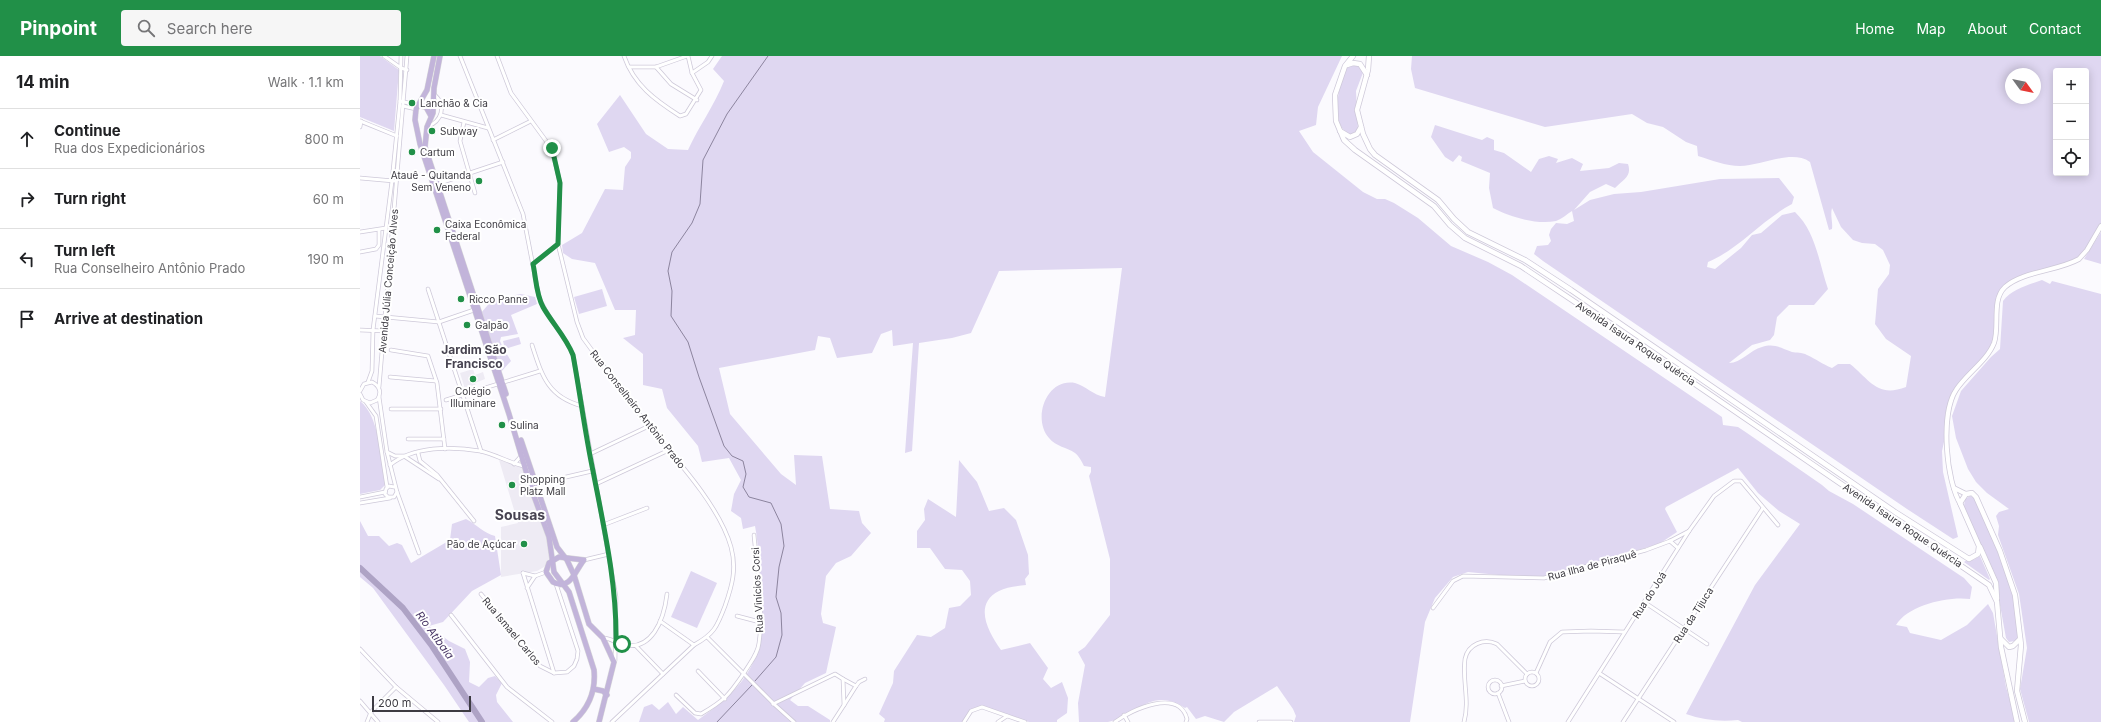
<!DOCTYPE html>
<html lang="en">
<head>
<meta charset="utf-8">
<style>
	body { margin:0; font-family:Inter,sans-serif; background:#f6f6f6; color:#202124 }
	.controls { position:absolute; right:12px; top:12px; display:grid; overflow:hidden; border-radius:4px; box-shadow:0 2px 10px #0003 }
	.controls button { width:36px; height:36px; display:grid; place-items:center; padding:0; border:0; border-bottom:1px solid #e0e0e0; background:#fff; color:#202124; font:20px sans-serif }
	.compass { position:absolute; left:1645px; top:12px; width:36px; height:36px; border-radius:50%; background:#fff; box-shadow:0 2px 10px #0003; rotate:123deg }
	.scale { position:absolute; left:12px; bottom:10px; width:99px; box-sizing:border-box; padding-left:4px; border:2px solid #3d3b42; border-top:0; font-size:11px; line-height:14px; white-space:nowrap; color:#3d3b42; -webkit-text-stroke:3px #fff; paint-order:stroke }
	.stop { position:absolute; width:12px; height:12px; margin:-9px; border:3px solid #219048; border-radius:50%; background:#fff }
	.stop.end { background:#219048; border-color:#fff; box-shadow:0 1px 4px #0008 }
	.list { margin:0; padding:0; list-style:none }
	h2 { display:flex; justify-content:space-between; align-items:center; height:52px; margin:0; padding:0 16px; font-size:17px }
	h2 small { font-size:13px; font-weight:400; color:#757577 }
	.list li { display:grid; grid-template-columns:26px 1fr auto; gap:12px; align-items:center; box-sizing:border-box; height:60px; padding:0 16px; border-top:1px solid #e0e0e0 }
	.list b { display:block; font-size:15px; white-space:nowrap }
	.list p { margin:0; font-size:13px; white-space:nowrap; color:#757577 }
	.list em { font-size:13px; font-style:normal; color:#757577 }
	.icon { flex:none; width:22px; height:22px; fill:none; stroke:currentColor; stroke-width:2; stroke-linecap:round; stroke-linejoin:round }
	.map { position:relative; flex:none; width:1741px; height:666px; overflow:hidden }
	header { display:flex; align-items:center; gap:24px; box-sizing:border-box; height:56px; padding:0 20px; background:#219048; color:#fff }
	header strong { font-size:19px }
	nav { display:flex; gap:22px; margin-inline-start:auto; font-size:14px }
	.search { width:280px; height:36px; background:#f6f6f6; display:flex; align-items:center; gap:10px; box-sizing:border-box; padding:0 14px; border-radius:4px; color:#757577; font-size:15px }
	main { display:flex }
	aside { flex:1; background:#fff }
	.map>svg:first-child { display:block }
	.built { fill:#eeebf4 }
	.green { fill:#dfd7f1; fill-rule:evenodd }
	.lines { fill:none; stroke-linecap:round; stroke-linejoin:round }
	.stream { stroke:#8c849e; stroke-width:1 }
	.river { stroke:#aea3c5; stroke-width:6 }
	.minor-casing { stroke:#cec9d9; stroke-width:4.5 }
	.tertiary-casing { stroke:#cec9d9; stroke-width:5.5 }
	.secondary-casing { stroke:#cec9d9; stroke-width:6 }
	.primary-casing { stroke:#d8d8d9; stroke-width:6 }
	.minor { stroke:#fff; stroke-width:3 }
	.tertiary { stroke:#fff; stroke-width:4 }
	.secondary { stroke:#fff; stroke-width:4.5 }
	.primary { stroke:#c2b4da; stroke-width:5 }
	.route { stroke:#219048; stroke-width:5 }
	.poi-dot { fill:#219048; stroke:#fff; stroke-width:1.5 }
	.labels { text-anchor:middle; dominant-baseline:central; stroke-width:4; stroke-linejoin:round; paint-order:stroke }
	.poi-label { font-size:10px; fill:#3d3b42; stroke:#fff; text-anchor:start }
	.street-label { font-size:10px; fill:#3d3b42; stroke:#fff }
	.water-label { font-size:11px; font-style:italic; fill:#473564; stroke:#fff }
	.quarter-label { font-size:12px; font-weight:bold; fill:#474350; stroke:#fff }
	.district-label { font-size:14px; font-weight:bold; fill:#474350; stroke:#fff }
</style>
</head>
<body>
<header>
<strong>Pinpoint</strong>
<div class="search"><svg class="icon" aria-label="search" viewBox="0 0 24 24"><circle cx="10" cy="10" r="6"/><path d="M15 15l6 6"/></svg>Search here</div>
<nav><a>Home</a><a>Map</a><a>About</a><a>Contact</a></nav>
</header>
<main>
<aside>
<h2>14 min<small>Walk · 1.1 km</small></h2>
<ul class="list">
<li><svg class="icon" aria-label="ahead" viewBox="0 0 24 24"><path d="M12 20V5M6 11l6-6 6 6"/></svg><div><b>Continue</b><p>Rua dos Expedicionários</p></div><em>800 m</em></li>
<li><svg class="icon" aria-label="right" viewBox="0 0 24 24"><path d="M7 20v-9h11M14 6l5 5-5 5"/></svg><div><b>Turn right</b></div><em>60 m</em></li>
<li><svg class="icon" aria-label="left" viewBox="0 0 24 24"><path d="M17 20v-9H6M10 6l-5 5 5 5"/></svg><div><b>Turn left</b><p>Rua Conselheiro Antônio Prado</p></div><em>190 m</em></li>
<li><svg class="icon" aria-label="arrive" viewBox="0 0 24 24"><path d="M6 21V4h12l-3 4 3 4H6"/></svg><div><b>Arrive at destination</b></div></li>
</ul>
</aside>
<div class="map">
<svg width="1741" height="666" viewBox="0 0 1741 666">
	<rect width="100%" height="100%" fill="#fbfafe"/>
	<g class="built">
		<path d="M113,313L115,319L123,316L125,323L115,327L116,331L105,333L100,317Z"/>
		<path d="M139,404L165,412L186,475L191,500L184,511L177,515L141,521V471L158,467Z"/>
	</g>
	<g class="green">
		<path d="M0,0H20L39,14L34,75L0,61Z"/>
		<path d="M362,0H982L958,51L956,69L939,75L953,96L1003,136L1017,143H1025L1034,147L1058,162L1091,190L1128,206L1152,219L1362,361L1363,369L1378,371L1387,377L1462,429L1469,435L1493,448L1604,522L1612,531L1610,543C1588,540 1548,549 1536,569L1547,571L1550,577L1581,584L1607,569L1628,548L1633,557L1646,631L1656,666H1382L1378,664C1360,666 1343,664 1326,658L1395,529L1440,468L1419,455L1398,437L1378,412L1306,451L1305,453L1317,476L1299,488L1187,520H1149L1108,516L1093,521L1075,542L1065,566L1050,666H934L936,660L933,653L917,630L874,656L864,666L845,660L836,663L827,651L825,652C790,630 778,660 748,666C739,666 728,666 719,666L718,647L725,609L718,596L725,591L750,559V503L729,420L731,416V411L724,410C722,406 719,400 715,397C707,391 696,391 689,382C672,363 686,322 715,327C726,330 733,339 745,341L762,212L639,215L611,277L592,282L559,287L552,395L545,397L553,287L533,290L532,274L521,278L512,297L477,302L470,282L458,280L455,294L359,312L370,358L421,418L436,429L434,399L462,400L470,453L499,455L502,467L511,477L491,500L476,507L466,520L461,558L463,567L476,571L466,617L445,627L430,644L438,650H448L470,664V666H279L284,651L292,648L299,654L308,646L316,658L323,651L338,664C373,639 399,616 402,570C403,557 401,544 400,531C398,510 399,490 395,470L383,473L381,462L371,455L374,438L381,424L369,402L342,406L338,390L307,352L302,333L283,329V298L263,282L275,279L276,254H255L235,207L212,203L203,197L202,189L222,177L245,133L263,134L265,111L271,102V96L264,91L249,96L237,68L260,39L286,78L308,93L328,94C339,70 354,50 364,25L353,13Z"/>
		<path d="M1052,0H1741V170L1719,203L1650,228L1639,239L1638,266L1632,290L1595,336L1582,395L1583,416L1598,481L1593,483L1547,453L1183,205L1174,198L1177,190L1188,189L1191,185L1189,179L1191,173L1196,167L1207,168L1214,165L1212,155C1207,158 1202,163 1196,165C1177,169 1150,161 1133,152L1129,132L1130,117L1101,105L1102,101L1099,99L1093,106L1085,101L1071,81L1075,69L1122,84L1127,81L1134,84V94L1144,97L1171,116L1179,103L1189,100L1198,103L1196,107L1212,102L1223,108L1220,115L1249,112L1259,107L1268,108C1272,120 1264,123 1255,132L1246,128L1230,136L1214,154L1230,144L1254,138L1281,136L1360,123L1419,122L1434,141L1432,148C1402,164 1379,193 1348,206L1347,211L1355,213L1381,192L1392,179L1401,177L1422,159L1435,156C1456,176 1459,207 1468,233L1454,249H1429L1417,261L1414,279L1410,284L1392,289L1369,307C1381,307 1390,294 1402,291C1414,287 1421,292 1432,296C1436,297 1442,296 1447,299C1456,303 1462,308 1472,312L1478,308H1490C1510,324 1517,342 1546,331L1551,300L1526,283L1515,268L1518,233L1529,218L1530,209L1523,194L1515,188L1502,187L1493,184L1481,171L1472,152C1470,160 1473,166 1472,173L1469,174L1450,106C1431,93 1402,110 1380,110C1366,110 1351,104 1338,100L1337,90L1326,86L1303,71L1287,67L1272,58L1185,71L1055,32L1051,13ZM1696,15H1726V117H1696ZM1651,18H1675V42H1651Z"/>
		<path d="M999,7L1004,14L996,35L998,74L990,79C971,69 977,36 984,19C985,16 986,10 989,9C992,7 996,8 999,7Z"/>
		<path d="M1741,176V208L1724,203Z"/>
		<path d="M1682,224L1690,228L1692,225L1741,238V666H1669L1660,633L1667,592L1659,538L1638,479L1639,470L1636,460L1639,456L1649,453L1627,437L1616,426L1608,413L1596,382L1592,360L1601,335L1631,301L1640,293L1643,245C1652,233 1668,229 1682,224Z"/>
		<path d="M242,233L247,250L219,258L214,241Z"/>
		<path d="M161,238L175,241L177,248L151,259L158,278L141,281L140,285C143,293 147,298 151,305L140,317L121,257L133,243Z"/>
		<path d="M159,281L161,288L145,293L143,285Z"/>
		<path d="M0,345C20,361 21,404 25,429L20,434L0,438Z"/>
		<path d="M599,404L617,426L629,455L644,452L656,464L668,499L669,518L665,523L666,529C658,530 646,531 639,535C613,548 628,576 641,594L670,587L688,612L683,623L691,632L702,626L708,642L707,657L697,664V666H669L622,651L611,655L605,666H524L525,663L519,658L533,627L534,615L557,579L571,581L585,572L589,552L600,550L611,539L610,525L602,514L585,513L570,492H557V475L565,464L564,453L568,443L596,461Z"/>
		<path d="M1610,440L1616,442L1653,534L1658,582L1655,585L1649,586L1646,582L1638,538L1604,450L1605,443Z"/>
		<path d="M106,463C117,469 124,477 135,480L141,519L112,535L83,566L69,570L89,585L105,593L110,606L109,626L119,631L128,622L135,620L142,627L136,639L137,646L153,666H109L84,629L13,532L0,521V465L8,480H19L29,490L37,487L42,489L51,507L90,484L92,468Z"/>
		<path d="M1620,500L1630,523L1629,524L1604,506L1607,504H1613Z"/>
		<path d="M331,515L357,527L337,572L311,561Z"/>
	</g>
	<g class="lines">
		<g class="stream">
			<path d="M395,625L416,601L422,579L421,557L416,541L419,511L424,490L421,468L411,447L389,441L383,431L386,418L383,405L372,400L364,390L339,321L328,286L311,260L312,235L308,215L312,196L332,167L340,148L343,104L367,58L408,0"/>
			<path d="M357,666L392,629"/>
		</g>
		<path class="river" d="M0,512L43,552L72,590L122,666"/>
		<g class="minor-casing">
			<g id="minor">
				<path d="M24,0L41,12L47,14"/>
				<path d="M100,0L163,158L179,241C187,262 204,278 213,299L256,541L255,605"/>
				<path d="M137,0L151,37L192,93L200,127L198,188L217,266L223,282C245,312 267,343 290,372C317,404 360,451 371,491C377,513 372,530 365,550C357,571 354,578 334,589L252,666"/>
				<path d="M264,0C274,29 295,44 320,60L326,58L341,34L332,17L328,0"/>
				<path d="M269,11H296L327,0"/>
				<path d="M296,11L311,28L337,44"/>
				<path d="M332,17L348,6L352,0"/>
				<path d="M40,45L57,49"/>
				<path d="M43,50L56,53"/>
				<path d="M81,59L128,72"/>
				<path d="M0,65L37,80"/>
				<path d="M104,66L100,85L115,137"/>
				<path d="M0,71L1,65"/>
				<path d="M67,71C82,65 87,50 74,38"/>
				<path d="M133,84L171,65"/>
				<path d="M0,122L34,125"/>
				<path d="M77,128L143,106"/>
				<path d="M0,176L26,172"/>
				<path d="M0,196L16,193L19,189V174"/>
				<path d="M173,208L198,188"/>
				<path d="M68,233L121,395"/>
				<path d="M15,260L79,266L114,254"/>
				<path d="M0,274L25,275"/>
				<path d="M172,289C182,320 188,341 222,350"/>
				<path d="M31,294L68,300L77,327L85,393"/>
				<path d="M30,321L76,325"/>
				<path d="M8,326L12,315L13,274L32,125L40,45L41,0"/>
				<path d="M19,331L47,0"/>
				<path d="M0,335L4,328L12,326C20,330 22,337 17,344L10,347L3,344L0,338"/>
				<path d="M19,341L27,396L37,436L34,441H28L25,438L26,433L29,430L34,431"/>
				<path d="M86,344L180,315"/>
				<path d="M6,346L16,360L27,431"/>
				<path d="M31,353H81"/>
				<path d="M48,383H84"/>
				<path d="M27,396L35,400H44L79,423"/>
				<path d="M58,397L60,405L77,419L114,465"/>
				<path d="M230,398L289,370"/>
				<path d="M154,408L162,399"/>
				<path d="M30,409C53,390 92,390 120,395C135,398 149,407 164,410"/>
				<path d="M176,428L232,415"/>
				<path d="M236,428L309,394"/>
				<path d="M37,436L59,497"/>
				<path d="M0,441L25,436"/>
				<path d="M0,447L30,442"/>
				<path d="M243,469L287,452"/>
				<path d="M1310,485L1318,492"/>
				<path d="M224,504L249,498"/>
				<path d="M163,517L194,617"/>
				<path d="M163,517L175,520L186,516"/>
				<path d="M167,532L175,520"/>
				<path d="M121,538L180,610L194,617L207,616L214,610L217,603L218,595L196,528"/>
				<path d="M1284,546L1347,588"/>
				<path d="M1073,552L1093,525L1103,520L1184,522L1286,494L1310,485L1329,475"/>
				<path d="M91,559L147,631L192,666"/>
				<path d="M377,560L400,566"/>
				<path d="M300,565L334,589"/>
				<path d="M243,582C251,582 254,586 260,588C292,598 304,563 307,538"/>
				<path d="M348,582L415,649L434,666"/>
				<path d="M276,590L303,618"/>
				<path d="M0,593L36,631L78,666"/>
				<path d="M338,615L365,643"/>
				<circle cx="1172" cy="623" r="7"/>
				<path d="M1176,617L1190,586L1202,576L1231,575L1264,576"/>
				<path d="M1239,617L1314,666"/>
				<path d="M483,623L496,630L484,649"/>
				<circle cx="1135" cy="631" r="7"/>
				<path d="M496,630L499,626L505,623"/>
				<path d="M1141,630L1165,625"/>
				<path d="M1138,637L1149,666"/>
				<path d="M316,639L335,657L341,658C365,644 369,639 384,617C390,607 398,598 399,587C404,554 397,512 394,479"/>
				<path d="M0,645L18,666"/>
				<path d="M413,648L475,618L483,623L484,649L473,666"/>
				<path d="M764,659L768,666"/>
				<path d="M7,666L11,656L36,631"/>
				<path d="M604,666L611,655L622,651L665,666"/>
				<path d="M638,666L647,660"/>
				<path d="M755,666C772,653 819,632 827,663L826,666"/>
				<path d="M899,666H931"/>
				<path d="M1104,666C1110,645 1102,624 1105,603C1108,588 1124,582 1137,588L1167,618"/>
				<path d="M1208,666L1329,475L1354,440L1374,425H1381L1418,469"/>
				<path d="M1263,666L1403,452"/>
			</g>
		</g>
		<g class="tertiary-casing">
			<g id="tertiary">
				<path d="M1594,432L1606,438"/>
				<path d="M1601,449C1586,426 1580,358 1596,334C1606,318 1627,305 1634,287C1640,270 1631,244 1645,231C1663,215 1698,215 1719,203L1727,194L1741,170"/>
			</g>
		</g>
		<g class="secondary-casing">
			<g id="secondary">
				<path d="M993,0L985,10L975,39L976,65L984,84L995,94L1074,150L1090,169L1105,182L1161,210L1215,246L1629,529L1637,546L1641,591L1657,666"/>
				<path d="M1009,0L1008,14L997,54L1003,78L1010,93L1015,99L1078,144L1094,163L1108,176L1165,204L1211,234L1535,456L1609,503L1618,498L1619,490L1600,447L1606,438L1612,437L1616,441L1640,495L1655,539L1661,589L1657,635L1665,666"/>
				<path d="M987,9L993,7L1000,8L1007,19"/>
				<path d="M980,75L990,81L997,78L1001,71"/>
				<path d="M1620,491L1636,527L1637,543"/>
				<path d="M1641,583L1649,591L1653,590L1660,583"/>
			</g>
		</g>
		<g class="primary-casing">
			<g id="primary">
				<path d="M74,0L67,34L56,53L55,64L60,88L149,358L171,432L189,481L194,516L209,536L234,614C236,635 229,652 213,666"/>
				<path d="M80,0L74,32L73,57L67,71L65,91L146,338"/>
				<path d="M57,49L66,51L71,60"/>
				<path d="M161,384L197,491L207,504L214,519L229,568L243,582L254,606L239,666"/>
				<path d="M199,501L224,504C216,513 210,536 193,526L186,516L189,507Z"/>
				<path d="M234,633L243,635L247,639"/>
			</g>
		</g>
		<use href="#minor" class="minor"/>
		<use href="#tertiary" class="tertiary"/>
		<use href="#secondary" class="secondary"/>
		<use href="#primary" class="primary"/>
	</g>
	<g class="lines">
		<path class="route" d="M192,92L200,127L198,188L173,208C176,222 176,238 183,251C192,267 206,281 213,299C220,337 225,377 233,415C244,472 257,528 256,586L262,588"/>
	</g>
	<g class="poi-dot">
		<circle cx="52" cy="47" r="4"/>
		<circle cx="72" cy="75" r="4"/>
		<circle cx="52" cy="96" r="4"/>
		<circle cx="119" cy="125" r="4"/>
		<circle cx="77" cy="174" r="4"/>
		<circle cx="101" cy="243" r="4"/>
		<circle cx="107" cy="269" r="4"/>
		<circle cx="113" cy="323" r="4"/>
		<circle cx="142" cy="369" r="4"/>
		<circle cx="152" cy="429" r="4"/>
		<circle cx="164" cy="488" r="4"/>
	</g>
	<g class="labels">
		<g class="poi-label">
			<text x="60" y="47">Lanchão &amp; Cia</text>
			<text x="80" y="75">Subway</text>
			<text x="60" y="96">Cartum</text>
			<text x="111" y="119" text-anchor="end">Atauê - Quitanda<tspan x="111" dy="12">Sem Veneno</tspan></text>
			<text x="85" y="168">Caixa Econômica<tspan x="85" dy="12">Federal</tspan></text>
			<text x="109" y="243">Ricco Panne</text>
			<text x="115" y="269">Galpão</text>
			<text x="113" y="335" text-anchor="middle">Colégio<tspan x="113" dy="12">Illuminare</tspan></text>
			<text x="150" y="369">Sulina</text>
			<text x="160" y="423">Shopping<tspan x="160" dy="12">Platz Mall</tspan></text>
			<text x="156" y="488" text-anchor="end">Pão de Açúcar</text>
		</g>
		<g class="street-label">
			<text transform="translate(28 225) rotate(-85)">Avenida Júlia Conceição Alves</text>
			<text transform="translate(1276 287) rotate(34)">Avenida Isaura Roque Quércia</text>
			<text transform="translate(278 353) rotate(52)">Rua Conselheiro Antônio Prado</text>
			<text transform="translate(1543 469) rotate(34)">Avenida Isaura Roque Quércia</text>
			<text transform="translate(1232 509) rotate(-15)">Rua Ilha de Piraquê</text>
			<text transform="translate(397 534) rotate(-93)">Rua Vinícios Corsi</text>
			<text transform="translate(1289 539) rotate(-57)">Rua do Joá</text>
			<text transform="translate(1333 559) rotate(-57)">Rua da Tijuca</text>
			<text transform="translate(152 575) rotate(50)">Rua Ismael Carlos</text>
		</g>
		<g class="water-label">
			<text transform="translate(75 579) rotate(54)">Rio Atibaia</text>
		</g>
		<g class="quarter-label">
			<text x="114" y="293">Jardim São<tspan x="114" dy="14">Francisco</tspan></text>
		</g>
		<g class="district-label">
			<text x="160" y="458">Sousas</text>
		</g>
	</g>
</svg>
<div class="controls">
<button>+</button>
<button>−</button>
<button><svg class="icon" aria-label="locate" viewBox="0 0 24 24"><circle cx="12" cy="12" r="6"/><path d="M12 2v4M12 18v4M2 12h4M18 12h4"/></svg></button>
</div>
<svg class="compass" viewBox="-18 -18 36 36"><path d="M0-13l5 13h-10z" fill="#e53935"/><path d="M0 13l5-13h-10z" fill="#757577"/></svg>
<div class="scale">200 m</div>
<div class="stop" style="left:262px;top:588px"></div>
<div class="stop end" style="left:192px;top:92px"></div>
</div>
</main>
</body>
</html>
